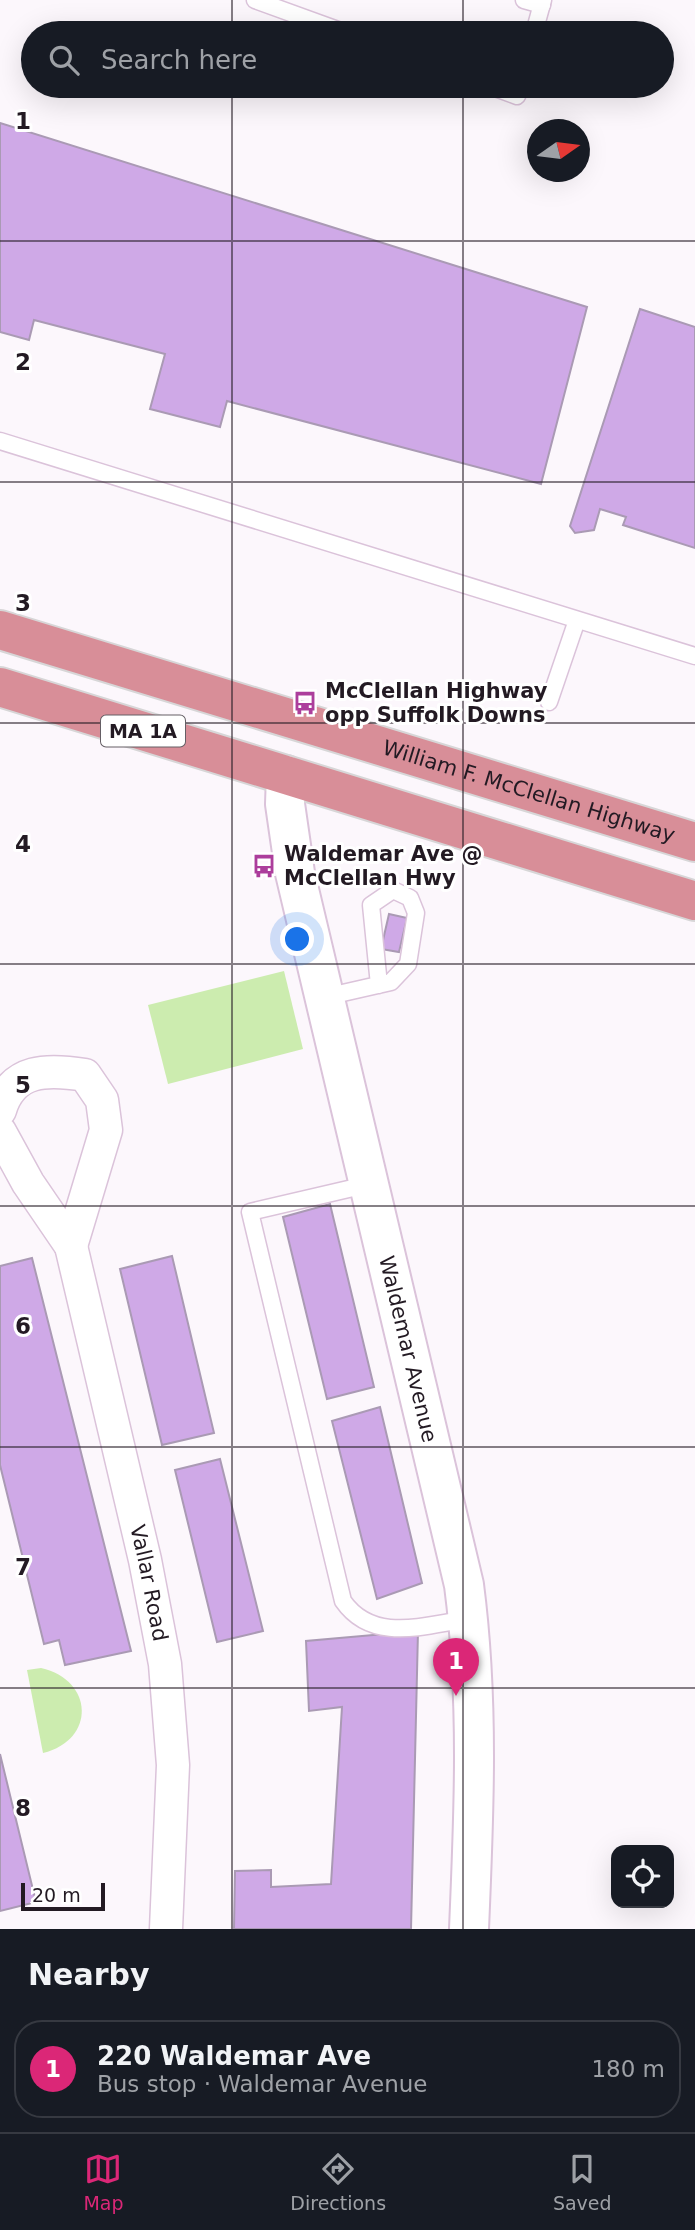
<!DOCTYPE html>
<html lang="en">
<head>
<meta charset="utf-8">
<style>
	body { margin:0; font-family:"DejaVu Sans",sans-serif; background:#20242c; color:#f1f3f6 }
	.controls { position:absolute; right:21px; bottom:21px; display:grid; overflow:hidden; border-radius:14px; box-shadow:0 7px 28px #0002 }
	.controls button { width:63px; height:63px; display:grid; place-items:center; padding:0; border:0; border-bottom:2px solid #363941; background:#171b24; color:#f1f3f6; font:35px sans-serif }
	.compass { position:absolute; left:527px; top:119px; width:63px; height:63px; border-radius:50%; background:#171b24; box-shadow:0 7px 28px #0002; rotate:76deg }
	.scale { position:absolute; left:21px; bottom:18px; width:84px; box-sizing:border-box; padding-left:7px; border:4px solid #231a23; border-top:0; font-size:19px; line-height:24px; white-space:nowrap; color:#231a23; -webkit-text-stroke:5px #fff; paint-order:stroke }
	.you { position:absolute; left:298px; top:940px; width:24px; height:24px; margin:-18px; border:5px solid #fff; border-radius:50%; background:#1a73e8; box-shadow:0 0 0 10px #1a73e833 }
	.badge { display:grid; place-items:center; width:46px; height:46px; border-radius:50%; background:#db2777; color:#fff; font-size:23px; font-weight:700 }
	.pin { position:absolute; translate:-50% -58px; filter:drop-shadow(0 2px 4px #0008) }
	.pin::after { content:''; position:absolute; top:37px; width:24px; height:21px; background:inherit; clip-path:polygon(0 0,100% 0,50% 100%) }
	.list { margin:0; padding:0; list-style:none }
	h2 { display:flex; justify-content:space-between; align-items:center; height:91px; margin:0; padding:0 28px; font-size:30px }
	h2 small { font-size:23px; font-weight:400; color:#9ea1a6 }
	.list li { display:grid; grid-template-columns:46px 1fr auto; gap:21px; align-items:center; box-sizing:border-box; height:98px; margin:0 14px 14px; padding:0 14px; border:2px solid #363941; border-radius:28px }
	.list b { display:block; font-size:26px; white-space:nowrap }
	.list p { margin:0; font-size:23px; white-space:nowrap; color:#9ea1a6 }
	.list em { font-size:23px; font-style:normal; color:#9ea1a6 }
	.icon { flex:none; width:38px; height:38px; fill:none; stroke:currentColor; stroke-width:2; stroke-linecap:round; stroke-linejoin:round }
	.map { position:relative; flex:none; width:695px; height:1929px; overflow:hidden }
	.search { position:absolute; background:#171b24; box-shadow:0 7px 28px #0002; left:21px; right:21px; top:21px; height:77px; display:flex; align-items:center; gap:18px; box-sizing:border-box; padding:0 24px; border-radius:38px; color:#9ea1a6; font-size:26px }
	.sheet { height:203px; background:#171b24 }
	nav { display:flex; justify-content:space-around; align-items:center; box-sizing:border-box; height:98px; border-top:2px solid #363941; background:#171b24; font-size:19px; color:#9ea1a6 }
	nav a { display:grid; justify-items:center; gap:4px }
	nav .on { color:#db2777 }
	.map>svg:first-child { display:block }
	.green { fill:#ccecaf }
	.building { fill:#cfa9e7; stroke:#aa9ab4; stroke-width:2 }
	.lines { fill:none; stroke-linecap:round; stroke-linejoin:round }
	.service-casing { stroke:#dbc3da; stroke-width:19 }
	.minor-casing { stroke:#dbc3da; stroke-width:35 }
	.tertiary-casing { stroke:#dbc3da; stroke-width:42 }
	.trunk-casing { stroke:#d7d6d7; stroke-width:42 }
	.service { stroke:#fff; stroke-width:16 }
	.minor { stroke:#fff; stroke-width:32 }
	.tertiary { stroke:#fff; stroke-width:38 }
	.trunk { stroke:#d88e98; stroke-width:38 }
	.grid { fill:none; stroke:#231a23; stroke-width:2; stroke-opacity:0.55 }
	.labels { text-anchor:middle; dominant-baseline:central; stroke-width:6; stroke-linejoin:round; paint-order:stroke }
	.shield { fill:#fff; stroke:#655f65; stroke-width:2 }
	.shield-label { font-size:19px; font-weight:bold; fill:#231a23 }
	.poi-label { font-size:21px; font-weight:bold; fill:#231a23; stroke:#fff; text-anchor:start }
	.street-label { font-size:21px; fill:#231a23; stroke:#fff }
	.grid-label { font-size:23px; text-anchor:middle; font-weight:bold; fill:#231a23; stroke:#fff; stroke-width:6; stroke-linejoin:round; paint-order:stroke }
</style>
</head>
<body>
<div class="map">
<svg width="695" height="1929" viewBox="0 0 695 1929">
	<rect width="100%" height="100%" fill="#fcf7fc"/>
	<g class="green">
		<path d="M284,971L303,1049L168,1084L148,1005Z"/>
		<path d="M41,1668C94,1680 96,1740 43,1753L27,1670Z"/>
	</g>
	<g class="building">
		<path d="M0,123L587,307L541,484L227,401L220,427L150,409L165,354L34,320L29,340L0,332Z"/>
		<path d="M640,309L695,327V548L623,525L626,517L600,509L594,530L575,533L570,526Z"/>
		<path d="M389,914L407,918L399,952L381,949Z"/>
		<path d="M330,1204L374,1387L327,1399L283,1217Z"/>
		<path d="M172,1256L214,1433L162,1445L120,1269Z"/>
		<path d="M32,1258L131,1651L65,1665L59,1640L44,1644L0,1465V1266Z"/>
		<path d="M380,1407L422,1583L377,1599L332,1421Z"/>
		<path d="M220,1459L263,1631L217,1642L175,1470Z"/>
		<path d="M418,1631L411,1929H234L235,1871L271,1870V1887L331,1884L342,1707L309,1711L306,1641Z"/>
		<path d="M0,1754L36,1902L0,1911Z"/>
	</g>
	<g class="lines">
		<g class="service-casing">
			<g id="service">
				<path d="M255,0L346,33"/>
				<path d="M524,0L542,5"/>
				<path d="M534,33L543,0"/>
				<path d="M490,86L517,96L520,86"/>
				<path d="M0,441L695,656"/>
				<path d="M549,702L577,620"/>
				<path d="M325,997L391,982L408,964L416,913L410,898L393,890L371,905L379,985"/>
				<path d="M370,1184L250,1212L343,1601C373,1644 425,1625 469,1619"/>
			</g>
		</g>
		<g class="minor-casing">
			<g id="minor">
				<path d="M0,1110C12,1068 48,1069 85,1075L102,1100L106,1130L71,1246L28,1183L0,1132"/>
				<path id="s1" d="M71,1246L145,1560L165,1664L173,1765L166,1929"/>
			</g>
		</g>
		<g class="tertiary-casing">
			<g id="tertiary">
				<path id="s2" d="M286,775L285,804L295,873L464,1585C479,1700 474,1813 469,1929"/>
			</g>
		</g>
		<g class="trunk-casing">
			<g id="trunk">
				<path id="s3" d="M0,630L695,842"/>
				<path d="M0,687L695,901"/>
			</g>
		</g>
		<use href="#service" class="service"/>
		<use href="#minor" class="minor"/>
		<use href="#tertiary" class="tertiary"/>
		<use href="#trunk" class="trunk"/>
	</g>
	<path class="grid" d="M232,0V33M463,0V33M232,86V1929M463,86V1929M0,241H695M0,482H695M0,723H695M0,964H695M0,1206H695M0,1447H695M0,1688H695"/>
	<defs>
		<g id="bus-bare" transform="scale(1.89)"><path d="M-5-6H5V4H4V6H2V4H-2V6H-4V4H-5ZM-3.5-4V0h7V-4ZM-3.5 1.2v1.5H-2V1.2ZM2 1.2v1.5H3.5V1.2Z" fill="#ac3e9c" stroke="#fff" stroke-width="2.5" paint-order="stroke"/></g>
	</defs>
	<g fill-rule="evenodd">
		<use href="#bus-bare" x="305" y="703"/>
		<use href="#bus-bare" x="264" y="866"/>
	</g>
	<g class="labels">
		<rect class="shield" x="101" y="715.5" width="84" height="31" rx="5"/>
		<g class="shield-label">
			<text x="143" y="731">MA 1A</text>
		</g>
		<g class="poi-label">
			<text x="325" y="691">McClellan Highway<tspan x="325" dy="24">opp Suffolk Downs</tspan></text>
			<text x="284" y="854">Waldemar Ave @<tspan x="284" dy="24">McClellan Hwy</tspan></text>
		</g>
		<g class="street-label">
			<text stroke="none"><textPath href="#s3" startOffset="553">William F. McClellan Highway</textPath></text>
			<text stroke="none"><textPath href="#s2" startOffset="588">Waldemar Avenue</textPath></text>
			<text stroke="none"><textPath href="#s1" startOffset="346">Vallar Road</textPath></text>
		</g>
	</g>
	<g class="grid-label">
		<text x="23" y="129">1</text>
		<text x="23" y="370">2</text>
		<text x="23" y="611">3</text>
		<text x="23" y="852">4</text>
		<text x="23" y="1093">5</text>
		<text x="23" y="1334">6</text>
		<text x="23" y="1575">7</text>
		<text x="23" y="1816">8</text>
	</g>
</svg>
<div class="controls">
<button><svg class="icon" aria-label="locate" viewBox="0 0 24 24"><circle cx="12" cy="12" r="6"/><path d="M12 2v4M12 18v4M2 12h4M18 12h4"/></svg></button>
</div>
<svg class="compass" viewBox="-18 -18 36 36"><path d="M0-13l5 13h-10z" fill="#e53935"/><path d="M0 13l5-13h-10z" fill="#9ea1a6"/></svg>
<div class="scale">20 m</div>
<div class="you"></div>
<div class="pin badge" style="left:456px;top:1696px">1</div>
<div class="search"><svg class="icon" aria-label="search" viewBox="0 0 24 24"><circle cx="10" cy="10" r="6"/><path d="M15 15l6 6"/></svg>Search here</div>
</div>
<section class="sheet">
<h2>Nearby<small></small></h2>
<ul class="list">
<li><span class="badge">1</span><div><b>220 Waldemar Ave</b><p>Bus stop · Waldemar Avenue</p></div><em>180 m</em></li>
</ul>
</section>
<nav>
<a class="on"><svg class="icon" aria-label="map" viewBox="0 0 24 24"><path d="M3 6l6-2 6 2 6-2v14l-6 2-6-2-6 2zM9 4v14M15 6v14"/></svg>Map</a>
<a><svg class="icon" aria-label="directions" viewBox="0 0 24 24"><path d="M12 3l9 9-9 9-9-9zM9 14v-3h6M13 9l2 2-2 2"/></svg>Directions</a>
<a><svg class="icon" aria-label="saved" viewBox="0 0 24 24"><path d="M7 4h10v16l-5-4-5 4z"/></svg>Saved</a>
</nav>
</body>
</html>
